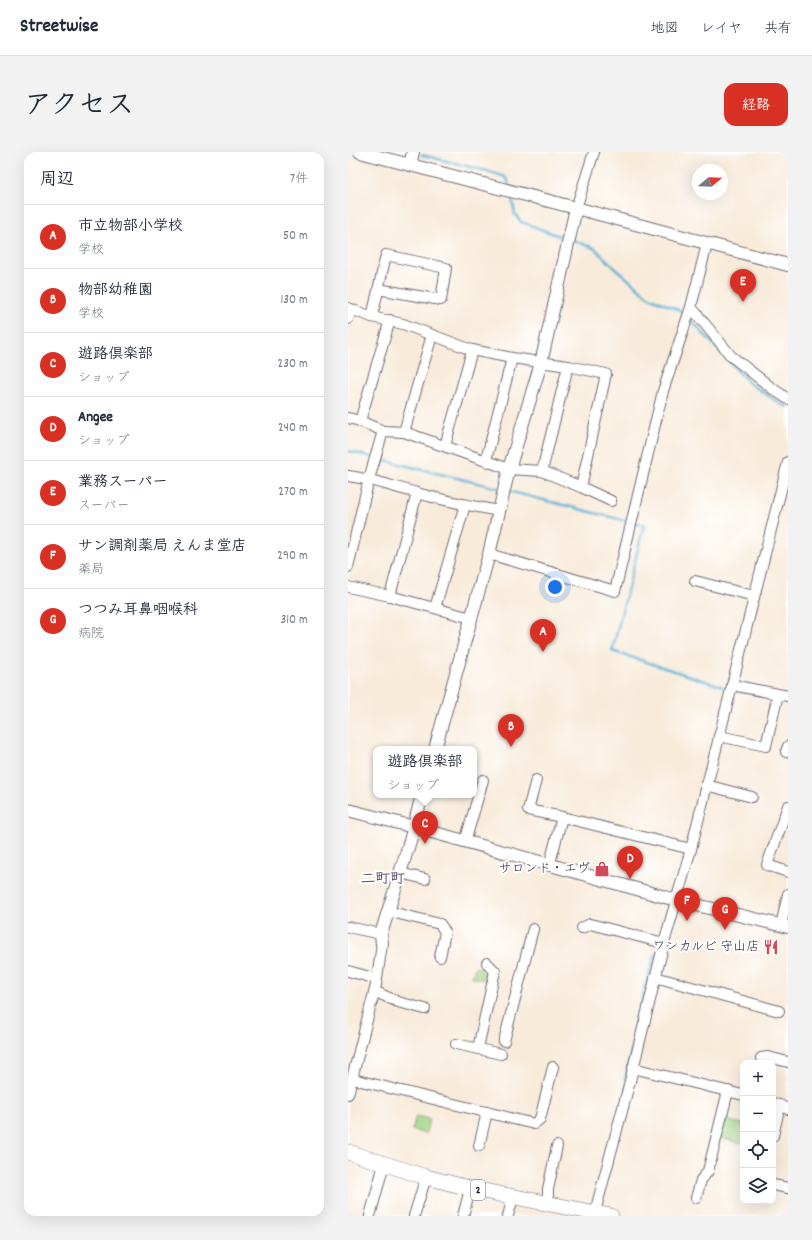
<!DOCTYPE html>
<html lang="ja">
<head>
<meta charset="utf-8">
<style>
	body { margin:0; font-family:Dekko,"Klee One",sans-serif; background:#f2f2f3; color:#1f2937 }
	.controls { position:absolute; right:12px; bottom:12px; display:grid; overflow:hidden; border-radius:8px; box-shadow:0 4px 16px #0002 }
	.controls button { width:36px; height:36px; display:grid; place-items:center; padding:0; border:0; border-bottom:1px solid #e0e1e3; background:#fff; color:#1f2937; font:20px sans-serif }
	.compass { position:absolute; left:344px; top:12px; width:36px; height:36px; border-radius:50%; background:#fff; box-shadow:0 4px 16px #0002; rotate:71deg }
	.you { position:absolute; left:207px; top:435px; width:14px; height:14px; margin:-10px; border:3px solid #fff; border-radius:50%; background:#1a73e8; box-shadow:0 0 0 6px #1a73e833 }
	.badge { display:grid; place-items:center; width:26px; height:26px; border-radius:50%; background:#d93025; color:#fff; font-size:13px; font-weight:700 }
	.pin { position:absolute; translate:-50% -33px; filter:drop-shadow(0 1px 2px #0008) }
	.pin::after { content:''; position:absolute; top:21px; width:14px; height:12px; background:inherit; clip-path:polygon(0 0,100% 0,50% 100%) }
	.popup { position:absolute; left:25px; top:594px; width:104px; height:52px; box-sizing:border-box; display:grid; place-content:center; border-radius:8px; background:#fff; filter:drop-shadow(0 1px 3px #0005); font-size:13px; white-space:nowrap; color:#747a83 }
	.popup b { font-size:15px; color:#1f2937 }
	.popup::after { content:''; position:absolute; left:50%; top:100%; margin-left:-8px; border:8px solid transparent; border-top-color:#fff }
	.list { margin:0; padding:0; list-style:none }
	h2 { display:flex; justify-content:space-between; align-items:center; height:52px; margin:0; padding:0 16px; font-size:17px }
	h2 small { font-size:13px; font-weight:400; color:#747a83 }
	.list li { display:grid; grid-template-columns:26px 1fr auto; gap:12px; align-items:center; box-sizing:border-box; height:64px; padding:0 16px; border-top:1px solid #e0e1e3 }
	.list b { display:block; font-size:15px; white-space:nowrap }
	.list p { margin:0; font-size:13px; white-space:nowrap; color:#747a83 }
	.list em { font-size:13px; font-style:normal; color:#747a83 }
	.icon { flex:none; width:22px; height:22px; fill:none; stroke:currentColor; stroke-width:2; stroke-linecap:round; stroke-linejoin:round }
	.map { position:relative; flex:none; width:440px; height:1064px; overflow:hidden; border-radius:12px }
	header { display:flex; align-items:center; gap:24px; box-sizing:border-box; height:56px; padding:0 20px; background:#fff; border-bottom:1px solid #e0e1e3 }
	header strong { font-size:19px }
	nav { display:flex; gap:22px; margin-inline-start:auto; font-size:14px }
	.intro { display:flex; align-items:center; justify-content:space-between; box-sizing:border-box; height:96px; padding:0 24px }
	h1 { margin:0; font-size:28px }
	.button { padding:10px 18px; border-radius:12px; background:#d93025; color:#fff; font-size:14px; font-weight:700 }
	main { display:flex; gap:24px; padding:0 24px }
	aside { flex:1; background:#fff; border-radius:12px; box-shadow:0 4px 16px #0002 }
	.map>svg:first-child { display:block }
	.green { fill:#a2d483; stroke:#627b5f }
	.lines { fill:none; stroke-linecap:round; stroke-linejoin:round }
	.stream { stroke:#57b2d5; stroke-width:2.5 }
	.minor-casing { stroke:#6d6873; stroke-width:12 }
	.tertiary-casing { stroke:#6d6873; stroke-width:14 }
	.primary-casing { stroke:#6d6873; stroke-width:16 }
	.minor { stroke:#fff; stroke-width:10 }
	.tertiary { stroke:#fff; stroke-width:12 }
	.primary { stroke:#fff; stroke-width:15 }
	.labels { text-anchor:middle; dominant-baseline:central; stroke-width:4; stroke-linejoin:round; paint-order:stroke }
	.shield { fill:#fff; stroke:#646476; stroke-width:1 }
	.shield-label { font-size:12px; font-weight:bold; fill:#22223b }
	.poi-label { font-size:13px; fill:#22223b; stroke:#fff; text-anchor:end }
	.quarter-label { font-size:15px; font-weight:bold; fill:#61516e; stroke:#fff }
</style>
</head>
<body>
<header>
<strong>Streetwise</strong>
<nav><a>地図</a><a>レイヤ</a><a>共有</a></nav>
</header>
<div class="intro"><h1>アクセス</h1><a class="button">経路</a></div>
<main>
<aside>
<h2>周辺<small>7件</small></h2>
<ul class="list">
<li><span class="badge">A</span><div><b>市立物部小学校</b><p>学校</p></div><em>50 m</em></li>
<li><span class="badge">B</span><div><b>物部幼稚園</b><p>学校</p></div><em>130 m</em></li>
<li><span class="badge">C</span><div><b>遊路倶楽部</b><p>ショップ</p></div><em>230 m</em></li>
<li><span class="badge">D</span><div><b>Angee</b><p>ショップ</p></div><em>240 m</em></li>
<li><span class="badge">E</span><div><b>業務スーパー</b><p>スーパー</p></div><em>270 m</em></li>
<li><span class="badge">F</span><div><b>サン調剤薬局 えんま堂店</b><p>薬局</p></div><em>290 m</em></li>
<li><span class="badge">G</span><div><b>つつみ耳鼻咽喉科</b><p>病院</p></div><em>310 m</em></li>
</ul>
</aside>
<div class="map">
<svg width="440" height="1064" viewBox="0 0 440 1064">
	<rect width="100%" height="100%" fill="#fff"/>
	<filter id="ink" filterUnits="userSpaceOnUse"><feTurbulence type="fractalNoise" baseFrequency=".025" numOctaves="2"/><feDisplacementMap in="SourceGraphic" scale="8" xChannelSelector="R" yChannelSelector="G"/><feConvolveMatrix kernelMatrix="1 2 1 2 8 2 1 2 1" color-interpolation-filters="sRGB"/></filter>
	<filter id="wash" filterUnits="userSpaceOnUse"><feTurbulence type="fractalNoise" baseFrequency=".012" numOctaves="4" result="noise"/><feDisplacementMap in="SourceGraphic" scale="16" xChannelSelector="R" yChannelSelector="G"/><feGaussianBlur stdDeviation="0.9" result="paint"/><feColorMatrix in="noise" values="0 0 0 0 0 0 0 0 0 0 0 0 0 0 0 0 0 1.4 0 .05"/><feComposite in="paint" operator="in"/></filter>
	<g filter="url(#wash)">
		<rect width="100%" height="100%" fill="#f8ebda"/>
		<g class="green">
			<path d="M127,815L139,818L142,822L141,829L124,825Z"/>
			<path d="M68,964L82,967L78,982L64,978Z"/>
			<path d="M377,968L395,972V985L393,991L372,986Z"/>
		</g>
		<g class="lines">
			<g class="stream">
				<path d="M74,3L139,19L157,25L160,29L161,35"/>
				<path d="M163,42L167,62L173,70L217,86"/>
				<path d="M224,88L246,96L267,116L301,145L335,160L338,163"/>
				<path d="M342,167L401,231L433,252L440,255"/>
				<path d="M0,299L24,305"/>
				<path d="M31,307L150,336"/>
				<path d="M164,340L282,370"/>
				<path d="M286,371L296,373L264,499L379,536V537"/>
				<path d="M277,927L297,834L308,801"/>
			</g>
		</g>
	</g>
	<g filter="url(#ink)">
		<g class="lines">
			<g class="minor-casing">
				<g id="minor">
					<path d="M228,56L246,0"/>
					<path d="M343,155L383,204L425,237L440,247"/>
					<path d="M0,156L24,165L55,172L124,198L164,206L220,214L258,222L233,335"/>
					<path d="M24,165L38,103L98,116L93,148L30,137"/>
					<path d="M0,167L3,157"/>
					<path d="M0,266L12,269L35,279L56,280L161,317L194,319L233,335L263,349"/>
					<path d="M12,269L42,168"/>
					<path d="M56,280L84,183"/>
					<path d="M97,294L124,198"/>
					<path d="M138,308L164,206"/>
					<path d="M194,319L220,214"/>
					<path d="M0,324C24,327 46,335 69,341C97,349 124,354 151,359"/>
					<path d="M141,402L267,439L315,239L343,155L359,92"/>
					<path d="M0,415L21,327L35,279"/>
					<path d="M347,429L406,444"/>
					<path d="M0,435L42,444L123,466"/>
					<path d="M42,444L69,341"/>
					<path d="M87,456L117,353"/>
					<path d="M384,533L440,544"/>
					<path d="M371,584L418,594L430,542"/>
					<path d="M438,600L440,594"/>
					<path d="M188,628L180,658L214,665"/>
					<path d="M358,633L404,645"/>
					<path d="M440,654L419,713L440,720"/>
					<path d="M117,690L135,628"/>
					<path d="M199,713L203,707L214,665L343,697"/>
					<path d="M52,721L77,727"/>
					<path d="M39,759L92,772L97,780L92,805"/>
					<path d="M433,774L440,742"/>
					<path d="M0,775L33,782"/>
					<path d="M234,776L242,772L316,791"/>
					<path d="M0,819L29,827"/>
					<path d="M307,825L431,859"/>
					<path d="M26,839L50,850L77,857"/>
					<path d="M156,889L185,777"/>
					<path d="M108,892L153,902"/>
					<path d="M130,896L147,819L139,811"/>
					<path d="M413,906L420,905L440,910"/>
					<path d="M285,916L395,943"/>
					<path d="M5,927L186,972L192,967L205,915"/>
					<path d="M0,942L28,833L34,792"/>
					<path d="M425,951L440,957"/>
					<path d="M425,984L432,953"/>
					<path d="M131,994L139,960"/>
					<path d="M425,1033L440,1036"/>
					<path d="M348,1046L353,1028L360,1019L380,939"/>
					<path d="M200,1052V1037L209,994"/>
					<path d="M247,1060L281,933L316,791L343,697L440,310"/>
					<path d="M22,1064L36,1012"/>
					<path d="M66,1064L78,1025"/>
					<path d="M115,1064L121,1041V1036"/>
					<path d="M160,1064L165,1045"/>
				</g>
			</g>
			<g class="tertiary-casing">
				<g id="tertiary">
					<path d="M12,0L228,56L440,113"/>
					<path d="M62,13L65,0"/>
					<path d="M87,597L141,402L161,317L193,211L228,56"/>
					<path d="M0,658L66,675L328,748L440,775"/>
					<path d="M34,792L33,782L62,689L74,643"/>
				</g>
			</g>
			<g class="primary-casing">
				<path id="primary" d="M0,1000L78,1025L121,1036L263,1064"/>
			</g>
			<use href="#minor" class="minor"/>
			<use href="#tertiary" class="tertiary"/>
			<use href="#primary" class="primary"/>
		</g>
	</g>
	<defs>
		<g id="shop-bare" transform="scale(1.2)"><path d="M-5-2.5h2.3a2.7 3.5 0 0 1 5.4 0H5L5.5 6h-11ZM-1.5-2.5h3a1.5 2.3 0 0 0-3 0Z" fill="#d1495b" stroke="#fff" stroke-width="2.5" paint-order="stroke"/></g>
		<g id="restaurant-bare" transform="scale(1.2)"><path d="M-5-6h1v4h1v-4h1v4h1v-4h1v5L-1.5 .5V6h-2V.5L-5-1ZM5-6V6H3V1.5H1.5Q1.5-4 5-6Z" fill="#d1495b" stroke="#fff" stroke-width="2.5" paint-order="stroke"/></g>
	</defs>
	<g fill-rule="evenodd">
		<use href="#shop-bare" x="254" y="717"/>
		<use href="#restaurant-bare" x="423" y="795"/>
	</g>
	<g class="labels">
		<rect class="shield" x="123" y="1028" width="14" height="20" rx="3"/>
		<g class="shield-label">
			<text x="130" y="1038">2</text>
		</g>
		<g class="poi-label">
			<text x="242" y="717">サロンド・エヴ</text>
			<text x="411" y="795">ワンカルビ 守山店</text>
		</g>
		<g class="quarter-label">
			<text x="35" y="728">二町町</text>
		</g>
	</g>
</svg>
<div class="controls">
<button>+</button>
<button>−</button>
<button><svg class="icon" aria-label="locate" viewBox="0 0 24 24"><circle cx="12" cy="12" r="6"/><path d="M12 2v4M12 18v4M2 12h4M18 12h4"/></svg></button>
<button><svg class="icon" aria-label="layers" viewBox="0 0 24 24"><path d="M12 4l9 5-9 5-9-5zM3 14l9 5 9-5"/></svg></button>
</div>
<svg class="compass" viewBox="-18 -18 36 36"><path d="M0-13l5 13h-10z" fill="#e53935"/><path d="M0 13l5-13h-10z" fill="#747a83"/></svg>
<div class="you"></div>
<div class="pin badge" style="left:195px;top:500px">A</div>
<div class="pin badge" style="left:163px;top:595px">B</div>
<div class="pin badge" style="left:77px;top:692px">C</div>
<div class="popup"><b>遊路倶楽部</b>ショップ</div>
<div class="pin badge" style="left:282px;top:727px">D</div>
<div class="pin badge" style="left:395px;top:150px">E</div>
<div class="pin badge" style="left:339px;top:769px">F</div>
<div class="pin badge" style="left:377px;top:778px">G</div>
</div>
</main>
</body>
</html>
